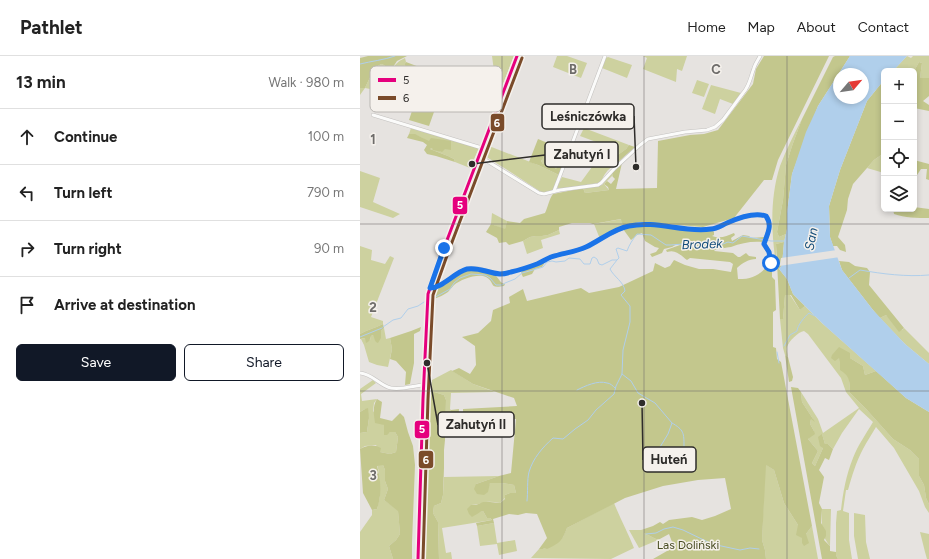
<!DOCTYPE html>
<html lang="en">
<head>
<meta charset="utf-8">
<style>
	body { margin:0; font-family:Figtree,sans-serif; background:#f2f2f2; color:#222 }
	.controls { position:absolute; right:12px; top:12px; display:grid; overflow:hidden; border-radius:6px; box-shadow:0 2px 6px #0003 }
	.controls button { width:36px; height:36px; display:grid; place-items:center; padding:0; border:0; border-bottom:1px solid #e0e0e0; background:#fff; color:#222; font:20px sans-serif }
	.compass { position:absolute; left:473px; top:12px; width:36px; height:36px; border-radius:50%; background:#fff; box-shadow:0 2px 6px #0003; rotate:61deg }
	.stop { position:absolute; width:12px; height:12px; margin:-9px; border:3px solid #1a73e8; border-radius:50%; background:#fff }
	.stop.end { background:#1a73e8; border-color:#fff; box-shadow:0 1px 4px #0008 }
	.list { margin:0; padding:0; list-style:none }
	h2 { display:flex; justify-content:space-between; align-items:center; height:52px; margin:0; padding:0 16px; font-size:17px }
	h2 small { font-size:13px; font-weight:400; color:#767676 }
	.list li { display:grid; grid-template-columns:26px 1fr auto; gap:12px; align-items:center; box-sizing:border-box; height:56px; padding:0 16px; border-top:1px solid #e0e0e0 }
	.list b { display:block; font-size:15px; white-space:nowrap }
	.list em { font-size:13px; font-style:normal; color:#767676 }
	.actions { display:flex; gap:8px; padding:12px 16px }
	.actions a { flex:1; padding:9px 0; border:1px solid #111827; border-radius:6px; text-align:center; font-size:14px; color:#111827 }
	.actions .main { background:#111827; color:#fff }
	.icon { flex:none; width:22px; height:22px; fill:none; stroke:currentColor; stroke-width:2; stroke-linecap:round; stroke-linejoin:round }
	.map { position:relative; flex:none; width:569px; height:503px; overflow:hidden }
	header { display:flex; align-items:center; gap:24px; box-sizing:border-box; height:56px; padding:0 20px; background:#fff; border-bottom:1px solid #e0e0e0 }
	header strong { font-size:19px }
	nav { display:flex; gap:22px; margin-inline-start:auto; font-size:14px }
	main { display:flex }
	aside { flex:1; background:#fff }
	.map>svg:first-child { display:block }
	.green { fill:#cdd19f }
	.forest { fill:#c3c78d; fill-rule:evenodd }
	.water { fill:#b0cfeb; fill-rule:evenodd }
	.pier { fill:#e6e3e0 }
	.lines { fill:none; stroke-linecap:round; stroke-linejoin:round }
	.stream { stroke:#b0cfeb; stroke-width:1 }
	.minor-casing { stroke:#c3c1bf; stroke-width:4 }
	.major-casing { stroke:#c1bfbd; stroke-width:5 }
	.minor { stroke:#fbfbfa; stroke-width:3 }
	.major { stroke:#f4f1ee; stroke-width:4 }
	.bus-1-casing { stroke:#f5f1ec; stroke-width:6 }
	.bus-2-casing { stroke:#f5f1ec; stroke-width:6 }
	.bus-1 { stroke:#e5007d; stroke-width:3 }
	.bus-2 { stroke:#7a4b2a; stroke-width:3 }
	.route { stroke:#1a73e8; stroke-width:5 }
	.grid { fill:none; stroke:#6e6c6a; stroke-width:1; stroke-opacity:0.55 }
	.labels { text-anchor:middle; dominant-baseline:central; stroke-width:3; stroke-linejoin:round; paint-order:stroke }
	.park-label { font-size:12px; fill:#494d23; stroke:#f5f1ec }
	.water-label { font-size:13px; font-style:italic; fill:#134d7a; stroke:#f5f1ec }
	.key { fill:#f5f1ec; stroke:#b9b6b2; stroke-width:1 }
	.key-label { font-size:11px; fill:#2e2c2a }
	.grid-label { font-size:13px; text-anchor:middle; font-weight:bold; fill:#6e6c6a; stroke:#f5f1ec; stroke-width:3; stroke-linejoin:round; paint-order:stroke }
	.leader { fill:none; stroke:#2e2c2a; stroke-width:1.5 }
	.callout-dot { fill:#2e2c2a; stroke:#f5f1ec; stroke-width:1.5 }
	.callout { fill:#f5f1ec; stroke:#2e2c2a; stroke-width:1.5 }
	.callout-label { font-size:13px; text-anchor:middle; font-weight:bold; fill:#2e2c2a }
	.line-badge { stroke:#f5f1ec; stroke-width:1.5 }
	.badge-label { font-size:11px; text-anchor:middle; font-weight:bold; fill:#fff }
</style>
</head>
<body>
<header>
<strong>Pathlet</strong>
<nav><a>Home</a><a>Map</a><a>About</a><a>Contact</a></nav>
</header>
<main>
<aside>
<h2>13 min<small>Walk · 980 m</small></h2>
<ul class="list">
<li><svg class="icon" aria-label="ahead" viewBox="0 0 24 24"><path d="M12 20V5M6 11l6-6 6 6"/></svg><div><b>Continue</b></div><em>100 m</em></li>
<li><svg class="icon" aria-label="left" viewBox="0 0 24 24"><path d="M17 20v-9H6M10 6l-5 5 5 5"/></svg><div><b>Turn left</b></div><em>790 m</em></li>
<li><svg class="icon" aria-label="right" viewBox="0 0 24 24"><path d="M7 20v-9h11M14 6l5 5-5 5"/></svg><div><b>Turn right</b></div><em>90 m</em></li>
<li><svg class="icon" aria-label="arrive" viewBox="0 0 24 24"><path d="M6 21V4h12l-3 4 3 4H6"/></svg><div><b>Arrive at destination</b></div></li>
</ul>
<div class="actions"><a class="main">Save</a><a>Share</a></div>
</aside>
<div class="map">
<svg width="569" height="503" viewBox="0 0 569 503">
	<rect width="100%" height="100%" fill="#e6e3e0"/>
	<g class="green">
		<path d="M132,0H154L139,38L129,34L134,15Z"/>
		<path d="M197,0H207L227,7L221,22L193,11Z"/>
		<path d="M283,0H327L322,15L317,13L316,26L283,13L287,2Z"/>
		<path d="M547,0L551,2L553,0H569V22H560L562,7L559,6L554,15H533Z"/>
		<path d="M248,1L272,9L267,22L242,12L246,2Z"/>
		<path d="M45,2L46,6L44,9L52,14L57,15L56,20L89,32L87,35L60,26L50,29L69,33L66,43L27,29C31,16 32,8 45,2Z"/>
		<path d="M21,8L24,9L28,14L21,35L5,32L0,39V32H5C9,24 13,12 21,8Z"/>
		<path d="M337,24L349,28L344,41L332,37Z"/>
		<path d="M351,29L381,37L373,48L360,43L355,58L342,53Z"/>
		<path d="M442,63L432,90L426,109L423,144L417,176L419,181L426,178L424,186L416,188V208C411,176 410,141 420,110C426,94 434,78 442,63Z"/>
		<path d="M51,72L119,92L110,112L95,106L94,103L88,100L70,93L72,92L82,96C72,88 62,79 49,78Z"/>
		<path d="M224,72L269,89L266,93L255,101L242,97L247,90L220,80Z"/>
		<path d="M129,90L178,109L199,119L193,134L185,137L181,136L149,115L125,100V97Z"/>
		<path d="M524,97V117L507,112L514,104Z"/>
		<path d="M186,98L200,103L196,113L193,109L183,108L181,105Z"/>
		<path d="M240,100L252,106H258C253,110 248,113 245,118C242,122 243,124 239,127L200,133L198,132L197,131L202,121L221,126Z"/>
		<path d="M0,115L20,122L13,146L40,158L33,162L0,151Z"/>
		<path d="M252,117L253,121L252,120L244,128L249,134L225,137L223,132L242,129Z"/>
		<path d="M132,157L147,165L145,174L131,168Z"/>
		<path d="M262,163L263,170L250,176L240,183L234,168Z"/>
		<path d="M199,174L200,178L181,184L183,192L167,198L163,185L170,181L176,180H182L188,179Z"/>
		<path d="M0,190L12,194L11,204L25,208L30,200L34,202L11,261L23,265V268C15,272 7,274 0,278Z"/>
		<path d="M425,239H430L440,254L445,250L463,268L516,315L505,319L503,310L490,302L479,301L486,317L489,321L490,337L507,354L533,383L550,394L559,403V420L564,429L566,442L569,448V457L565,451L559,435L534,392L516,371C512,378 507,385 503,393C496,406 492,420 488,434H486L483,455L489,457V484L492,503H478L476,499V467L477,455L481,454C483,437 486,419 493,402C498,389 506,378 513,366L499,353L482,377L473,393L468,388H465L462,378L463,392L455,410L452,407L458,395L448,383L454,375L450,368L451,363H453L442,346L441,336L458,363L463,377L499,352L486,336L481,322L448,278L444,275C438,276 429,285 427,291C426,294 428,298 428,301L425,299L423,292L420,263H423Z"/>
		<path d="M526,259L542,274L544,272L569,297V308L545,288L520,262Z"/>
		<path d="M24,272L26,283L30,282L32,293L28,311L17,309L9,306L4,289L1,283L5,282L10,284L11,280L13,279L21,282V275Z"/>
		<path d="M91,314L113,328L135,336L91,337L90,353L91,354V368L92,370L85,368L86,344L84,339L71,335L72,324Z"/>
		<path d="M13,324L16,327L1,338L2,345L17,343L14,347L13,355L24,369V378L30,376H35L38,381L36,396L30,398L20,396L16,389L5,390L0,393V377L7,376L9,362L5,353L0,356V333Z"/>
		<path d="M405,408L414,414L424,447L438,469L446,478L452,470L458,503H406L405,494L402,484Z"/>
		<path d="M17,409H23L25,414V425L28,433L24,444L38,454L40,478L36,484L29,490L33,503H0V476L12,459V454L17,453L20,441L19,416Z"/>
		<path d="M139,420L116,428L128,431L130,427H142L154,429L156,437H150L145,439V442L140,447C134,446 128,445 122,447C118,448 115,449 111,449L119,456L123,455L127,462H130L132,464L82,472L86,497L91,496L92,503H79L78,466L73,457L74,450L81,447L83,439L84,421Z"/>
		<path d="M254,447C260,462 268,477 274,492L251,503L171,502L179,493H183L203,481L207,472Z"/>
		<path d="M462,453H471L470,490C460,478 462,468 462,453Z"/>
		<path d="M494,457L505,459L506,486L510,503H498L494,480Z"/>
		<path d="M134,467L137,487L155,484L157,495L139,499L137,488L120,490L117,470Z"/>
		<path d="M284,473V477L298,484L279,492L269,474H281Z"/>
		<path d="M560,476L569,478V503H567L565,496Z"/>
	</g>
	<g class="forest">
		<path d="M8,0H47L37,5L33,11L24,35H21L28,14L24,9L21,8C13,12 9,24 5,32H0V2Z"/>
		<path d="M404,0H469L418,104L412,124H404L374,162L343,171L280,166L263,170L261,163L233,168L230,167H212L199,171V174L188,179L182,180H176L170,181L163,185L149,189L146,186L139,187L137,182L126,176L131,168L145,173L147,165L160,167L164,163L185,157C188,151 189,143 193,138L223,132L225,137L249,134L248,131L244,128L247,125L251,128L255,123L253,121L252,117L262,107L256,133L297,132L298,85L330,79L344,78L358,74L393,28L396,13Z"/>
		<path d="M475,0H490L458,50L432,118L427,157V173L426,178L419,181L417,176L423,144L426,109L432,90L442,63L473,1Z"/>
		<path d="M46,6L75,17L74,20L52,14L44,9Z"/>
		<path d="M559,6L562,7L560,22H569V40L563,45L569,49V55L554,52V15Z"/>
		<path d="M524,24V97L514,104L493,128L488,143L487,154L478,181L485,189L486,196L480,194L477,190H473L470,181L469,150L480,114L507,45Z"/>
		<path d="M54,49L74,56L69,70L49,64Z"/>
		<path d="M49,78H55L69,85L71,82L91,85V94L85,93L82,96L73,94L72,92L70,93L88,100L94,103L95,106L76,100L67,98L64,94L67,89L63,86L47,82Z"/>
		<path d="M178,83L207,95L199,119L178,109L169,106ZM186,98L200,103L196,113L193,109L183,108L181,105Z"/>
		<path d="M269,89L275,91L258,106H252L240,100L242,97L255,101L266,93Z"/>
		<path d="M554,104L569,108V124L566,123L567,113H561L557,119L554,118Z"/>
		<path d="M554,151L569,153V162C557,162 545,162 534,158L533,153H554Z"/>
		<path d="M286,169L352,174L354,176V179L352,180C360,183 367,180 374,177L375,179L371,182L372,185L383,179L389,180L391,182L405,181L402,186C392,185 381,187 371,191C366,192 360,192 355,194L354,195L373,197L378,201H380L386,197L389,200L396,201V203C389,203 382,207 377,212L378,223C392,223 397,220 407,211L412,212V221L415,224L416,254L413,256V291L416,292L417,303L421,306L452,470L446,478L449,487L444,490L442,487V482L436,479L438,469L424,447L414,414L406,409L402,484L405,494L406,503H293L314,491L309,478L298,484L284,477V473L293,470L300,466L303,468L309,464L332,461L342,464L355,460L371,453L365,422L338,424L303,430L265,442L207,472C202,485 200,487 187,493L185,492L183,493H179L187,482L177,458L166,457L158,459L149,458L133,463L134,467L117,470L116,467L132,464L130,462H127L123,455C119,456 116,459 112,461L109,458L107,453L111,449H116L123,446H130L140,447L145,443V439L150,437H156L154,429L142,427H130L128,436L124,439L117,438L114,433L116,428L139,420L151,417L156,363L133,364L103,369V353L157,350L154,342L113,328L92,315L99,312L110,318L116,309L115,290L102,281L118,277L131,265L133,254L150,247L149,241L163,233L167,245L221,232L229,237L259,231L293,215L295,207L305,212L310,210L314,204L325,209L339,213H353L371,216L373,208L370,206L330,202L327,204C320,199 316,193 307,196L306,194L320,189L317,188L312,191L304,193L302,197L292,201L290,198L296,196L299,192L295,191L285,185L282,177L277,179L271,184L263,173L275,170Z"/>
		<path d="M424,186L422,209L419,213L427,223L433,238L445,250L440,254L431,239H425L423,263H420L416,188Z"/>
		<path d="M185,205L184,208L182,211L175,213L172,218L163,221L161,217L163,214Z"/>
		<path d="M479,205L489,206L495,210L507,212L510,216L509,229L544,272L539,276L526,259L520,262L513,254L482,214Z"/>
		<path d="M114,213C120,214 131,215 136,220C140,224 140,227 145,228L144,230C128,233 136,227 126,221C118,217 101,223 94,229C92,231 90,234 88,236C84,239 79,241 74,243L75,234C88,226 99,215 114,213Z"/>
		<path d="M23,268L24,272L21,275V282L18,287C14,286 15,282 13,279L11,280C10,284 9,286 6,287L5,282L0,283V278C7,274 15,272 23,268Z"/>
		<path d="M61,271L60,275L54,278V307L50,328L45,329L46,316L36,305L30,303L32,293L30,282L51,275Z"/>
		<path d="M479,291L490,297V302L503,310L505,319L516,315L546,342L569,356V448L566,442L564,429L559,420V403L550,394L533,383L507,354L490,337C489,325 491,321 480,314V306L479,302L475,305L471,302L472,299Z"/>
		<path d="M425,299L428,301L433,321L432,325L429,326Z"/>
		<path d="M68,322L72,324L71,335L84,339L86,344L85,384L84,394V412L83,439L81,447L74,450L73,457L78,466L79,503H62L66,394V361Z"/>
		<path d="M431,331L438,332L441,336L442,346L455,366L451,363L450,368L454,375L455,378L448,383L458,395L452,407L455,410L463,392L460,390L458,381L462,378L465,388H468L473,393L469,404L465,402L459,414L464,421L459,447L462,453L461,467L466,475V480L464,484L470,490V495L476,496V499L478,503H462Z"/>
		<path d="M17,343L22,346L20,362L32,365L40,357L44,361L48,376L53,390L55,409L52,487V503H33L29,490L36,484L40,478L38,455L24,444L28,433L25,425V414L23,409L17,410C21,423 22,440 17,453L12,454L3,437L0,393C7,389 14,388 21,392L20,396L30,398L36,396L38,381L35,376H30L27,379H24V369L15,367C14,359 12,351 17,343Z"/>
		<path d="M8,352L9,362L7,376L0,377V356L5,353Z"/>
		<path d="M99,353L98,369L92,370L91,368V354Z"/>
	</g>
	<path class="water" d="M490,0H547L533,15H524V24L507,45L480,114L469,150L470,181L482,214L513,254L545,288L569,308V356L546,342L463,268L433,238L427,223L419,213L422,209L424,186L427,173V157L432,118L446,76L458,50ZM479,18H503V42H479Z"/>
	<path class="pier" d="M477,194L480,201L419,210L420,208L421,202Z"/>
	<g class="lines">
		<g class="stream">
			<path d="M0,8C12,5 24,4 35,0"/>
			<path d="M489,222L500,214C523,218 546,221 569,219"/>
			<path d="M70,244L90,233L94,227L100,222L111,218L125,219L130,222L136,229H142L145,227L155,223L162,217L180,212L183,211L187,206L192,205L196,206L205,205L209,202L220,203L224,208H230L232,202L234,201L237,203L239,208L242,209L252,204H257L259,202L256,193L258,192L267,195C269,189 273,183 277,178L291,179L306,189H310L324,188L335,191L363,188L368,186L373,187L382,180L411,185H424"/>
			<path d="M23,271L33,264L41,262L48,253L58,250L64,246"/>
			<path d="M0,281L22,272"/>
			<path d="M424,290L430,279L437,275C437,270 445,260 449,257L455,260L456,259"/>
			<path d="M417,296L419,307"/>
			<path d="M262,318L271,325L278,337L295,347L312,367L308,378L297,396"/>
			<path d="M217,334C225,330 238,324 247,327C250,327 253,330 255,332"/>
			<path d="M312,367C324,374 324,377 324,390"/>
			<path d="M167,445C168,437 167,423 169,416C173,402 183,391 193,382L203,383L215,373L228,364L236,354L254,338L256,330L262,318L263,294L270,266V250L261,239L265,235C264,226 254,221 250,213L257,204"/>
			<path d="M286,478L296,477L304,473L313,471L323,474L352,488L380,494L390,492L399,493"/>
		</g>
		<g class="minor-casing">
			<g id="minor">
				<path d="M13,59L122,92"/>
				<path d="M119,100L179,137L184,138L200,134L238,129L241,127L254,113L280,89L288,83L325,76L347,74L355,71L363,64L383,37C390,29 390,22 394,12C395,8 398,4 400,0"/>
				<path d="M194,135L201,117L245,0"/>
				<path d="M70,232C82,233 94,216 107,213C119,210 128,217 140,218C144,218 148,217 151,216C160,214 169,211 177,208C182,206 186,203 191,201C203,197 215,196 226,191C241,184 253,174 269,170C296,164 323,177 351,173C357,173 362,170 367,167C378,162 394,156 406,160C413,170 407,178 403,188L409,196L411,207"/>
				<path d="M0,317C13,318 20,330 31,332C41,334 53,330 63,329"/>
			</g>
		</g>
		<g class="major-casing">
			<path id="major" d="M58,503L63,343L68,238L84,192L157,0"/>
		</g>
		<use href="#minor" class="minor"/>
		<use href="#major" class="major"/>
		<g class="bus-1-casing">
			<path id="bus-1" d="M58,503L63,343L68,238L84,192L157,0"/>
		</g>
		<g class="bus-2-casing">
			<path id="bus-2" d="M63,503L68,343L73,239L89,194L162,2"/>
		</g>
		<use href="#bus-1" class="bus-1"/>
		<use href="#bus-2" class="bus-2"/>
	</g>
	<g class="lines">
		<path class="route" d="M84,192L70,232C81,233 95,216 107,213C119,211 128,217 140,218C144,218 148,217 151,216C160,214 169,211 177,208C182,206 186,203 191,201C203,197 215,196 226,191C241,184 253,173 269,170C296,164 323,177 351,173C357,173 362,169 367,167C378,162 394,156 406,160C413,170 407,178 404,188L409,196L411,207"/>
	</g>
	<path class="grid" d="M142,0V503M284,0V503M427,0V503M0,168H569M0,335H569"/>
	<g class="labels">
		<g class="park-label">
			<text x="328" y="489">Las Doliński</text>
		</g>
		<g class="water-label">
			<text transform="translate(451 183) rotate(-79)">San</text>
			<text transform="translate(342 188) rotate(-2)">Brodek</text>
		</g>
	</g>
	<rect x="10" y="10" width="132" height="46" rx="6" class="key"/>
	<rect x="18" y="22" width="18" height="4" fill="#e5007d"/>
	<rect x="18" y="40" width="18" height="4" fill="#7a4b2a"/>
	<g class="key-label">
		<text x="43" y="28">5</text>
		<text x="43" y="46">6</text>
	</g>
	<g class="grid-label">
		<text x="213" y="18">B</text>
		<text x="356" y="18">C</text>
		<text x="13" y="88">1</text>
		<text x="13" y="256">2</text>
		<text x="13" y="424">3</text>
	</g>
	<path class="leader" d="M276 111L274 60M112 108L185 99M67 307L78 369M282 347L283 404"/>
	<g class="callout-dot">
		<circle cx="276" cy="111" r="4"/>
		<circle cx="112" cy="108" r="4"/>
		<circle cx="67" cy="307" r="4"/>
		<circle cx="282" cy="347" r="4"/>
	</g>
	<g class="callout">
		<rect x="182" y="48" width="92" height="25" rx="4"/>
		<rect x="185" y="86" width="73" height="25" rx="4"/>
		<rect x="78" y="356" width="76" height="25" rx="4"/>
		<rect x="283" y="391" width="53" height="25" rx="4"/>
	</g>
	<g class="callout-label">
		<text x="228" y="65">Leśniczówka</text>
		<text x="222" y="103">Zahutyń I</text>
		<text x="116" y="373">Zahutyń II</text>
		<text x="309" y="408">Huteń</text>
	</g>
	<g class="line-badge">
		<rect x="130" y="57" width="15" height="19" rx="4" fill="#7a4b2a"/>
		<rect x="92" y="140" width="16" height="19" rx="4" fill="#e5007d"/>
		<rect x="54" y="364" width="16" height="19" rx="4" fill="#e5007d"/>
		<rect x="58" y="394" width="16" height="19" rx="4" fill="#7a4b2a"/>
	</g>
	<g class="badge-label">
		<text x="137" y="71">6</text>
		<text x="100" y="153">5</text>
		<text x="62" y="377">5</text>
		<text x="66" y="408">6</text>
	</g>
</svg>
<div class="controls">
<button>+</button>
<button>−</button>
<button><svg class="icon" aria-label="locate" viewBox="0 0 24 24"><circle cx="12" cy="12" r="6"/><path d="M12 2v4M12 18v4M2 12h4M18 12h4"/></svg></button>
<button><svg class="icon" aria-label="layers" viewBox="0 0 24 24"><path d="M12 4l9 5-9 5-9-5zM3 14l9 5 9-5"/></svg></button>
</div>
<svg class="compass" viewBox="-18 -18 36 36"><path d="M0-13l5 13h-10z" fill="#e53935"/><path d="M0 13l5-13h-10z" fill="#767676"/></svg>
<div class="stop" style="left:411px;top:207px"></div>
<div class="stop end" style="left:84px;top:192px"></div>
</div>
</main>
</body>
</html>
